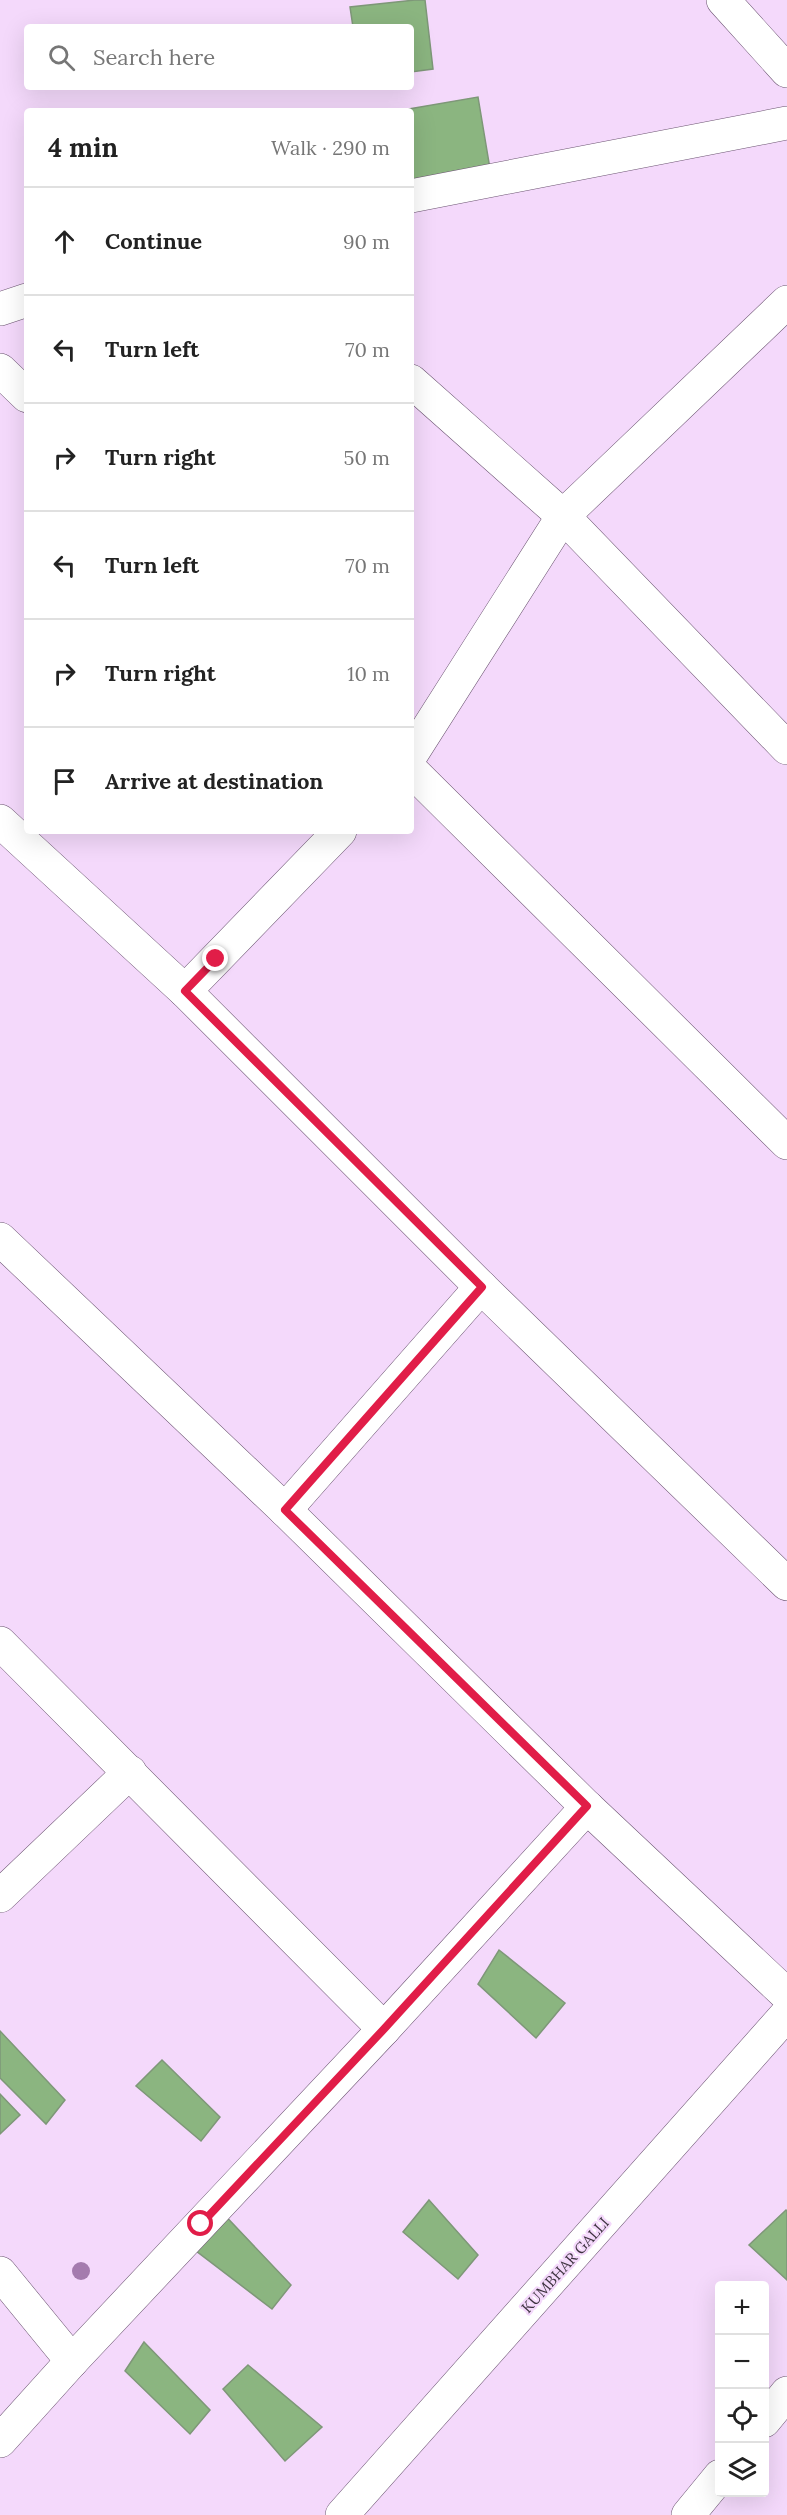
<!DOCTYPE html>
<html lang="en">
<head>
<meta charset="utf-8">
<style>
	body { margin:0; font-family:Lora,serif; background:#f2f2f2; color:#222 }
	.controls { position:absolute; right:18px; bottom:18px; display:grid; overflow:hidden; border-radius:6px; box-shadow:0 6px 24px #0002 }
	.controls button { width:54px; height:54px; display:grid; place-items:center; padding:0; border:0; border-bottom:2px solid #e0e0e0; background:#fff; color:#222; font:30px sans-serif }
	.stop { position:absolute; width:18px; height:18px; margin:-14px; border:4px solid #e11d48; border-radius:50%; background:#fff }
	.stop.end { background:#e11d48; border-color:#fff; box-shadow:0 2px 6px #0008 }
	.list { margin:0; padding:0; list-style:none }
	h2 { display:flex; justify-content:space-between; align-items:center; height:78px; margin:0; padding:0 24px; font-size:26px }
	h2 small { font-size:20px; font-weight:400; color:#767676 }
	.list li { display:grid; grid-template-columns:39px 1fr auto; gap:18px; align-items:center; box-sizing:border-box; height:108px; padding:0 24px; border-top:2px solid #e0e0e0 }
	.list b { display:block; font-size:22px; white-space:nowrap }
	.list em { font-size:20px; font-style:normal; color:#767676 }
	.icon { flex:none; width:33px; height:33px; fill:none; stroke:currentColor; stroke-width:2; stroke-linecap:round; stroke-linejoin:round }
	.map { position:relative; flex:none; width:787px; height:2515px; overflow:hidden }
	.search { position:absolute; background:#fff; box-shadow:0 6px 24px #0002; left:24px; top:24px; width:390px; height:66px; display:flex; align-items:center; gap:15px; box-sizing:border-box; padding:0 21px; border-radius:6px; color:#767676; font-size:22px }
	.panel { position:absolute; background:#fff; box-shadow:0 6px 24px #0002; left:24px; top:108px; width:390px; height:726px; border-radius:6px }
	.map>svg:first-child { display:block }
	.building { fill:#8bb580; stroke:#7e9778; stroke-width:1.5 }
	.lines { fill:none; stroke-linecap:round; stroke-linejoin:round }
	.minor-casing { stroke:#6a5370; stroke-width:34 }
	.minor { stroke:#fff; stroke-width:33 }
	.tree { fill:#a47bae }
	.route { stroke:#e11d48; stroke-width:8 }
	.labels { text-anchor:middle; dominant-baseline:central; stroke-width:4.5; stroke-linejoin:round; paint-order:stroke }
	.street-label { font-size:15px; fill:#3e3340; stroke:#f4d9fb }
</style>
</head>
<body>
<div class="map">
<svg width="787" height="2515" viewBox="0 0 787 2515">
	<rect width="100%" height="100%" fill="#f4d9fb"/>
	<g class="building">
		<path d="M415,0H425L433,69L411,72V27H353L350,7Z"/>
		<path d="M478,97L490,169L411,182V111H397Z"/>
		<path d="M499,1950L565,2003L536,2038L478,1984Z"/>
		<path d="M0,2031L65,2100L46,2124L0,2078Z"/>
		<path d="M162,2060L220,2117L201,2141L136,2086Z"/>
		<path d="M0,2094L20,2115L0,2134Z"/>
		<path d="M429,2200L478,2255L458,2279L403,2232Z"/>
		<path d="M217,2207L291,2285L272,2309L187,2244Z"/>
		<path d="M786,2210L787,2211V2280L749,2245Z"/>
		<path d="M144,2342L210,2410L190,2434L125,2371Z"/>
		<path d="M248,2365L322,2427L285,2461L223,2389Z"/>
	</g>
	<g class="lines">
		<g class="minor-casing">
			<g id="minor">
				<path d="M723,0L787,71"/>
				<path d="M411,196L787,123"/>
				<path d="M0,309L27,300"/>
				<path d="M0,370L27,396"/>
				<path d="M411,381L563,516L787,748"/>
				<path d="M411,755L563,516L787,302"/>
				<path d="M411,770L787,1143"/>
				<path d="M0,821L185,991L481,1287L787,1584"/>
				<path d="M185,991L340,831"/>
				<path d="M0,1239L285,1510L587,1807L787,1995"/>
				<path d="M285,1510L481,1287"/>
				<path d="M0,1643L384,2029"/>
				<path d="M0,1896L130,1772"/>
				<path d="M0,2273L72,2361"/>
				<path d="M764,2421L787,2393"/>
				<path d="M0,2441L72,2361L384,2029L587,1807"/>
				<path d="M342,2515L787,2014"/>
				<path d="M688,2515L720,2476"/>
			</g>
		</g>
		<use href="#minor" class="minor"/>
	</g>
	<circle class="tree" cx="81" cy="2271" r="9"/>
	<g class="lines">
		<path class="route" d="M201,2224L384,2029L587,1806L285,1510L482,1287L185,991L216,959"/>
	</g>
	<g class="labels">
		<g class="street-label">
			<text transform="translate(565 2265) rotate(-48)">KUMBHAR GALLI</text>
		</g>
	</g>
</svg>
<div class="controls">
<button>+</button>
<button>−</button>
<button><svg class="icon" aria-label="locate" viewBox="0 0 24 24"><circle cx="12" cy="12" r="6"/><path d="M12 2v4M12 18v4M2 12h4M18 12h4"/></svg></button>
<button><svg class="icon" aria-label="layers" viewBox="0 0 24 24"><path d="M12 4l9 5-9 5-9-5zM3 14l9 5 9-5"/></svg></button>
</div>
<div class="stop" style="left:201px;top:2224px"></div>
<div class="stop end" style="left:216px;top:959px"></div>
<div class="search"><svg class="icon" aria-label="search" viewBox="0 0 24 24"><circle cx="10" cy="10" r="6"/><path d="M15 15l6 6"/></svg>Search here</div>
<section class="panel">
<h2>4 min<small>Walk · 290 m</small></h2>
<ul class="list">
<li><svg class="icon" aria-label="ahead" viewBox="0 0 24 24"><path d="M12 20V5M6 11l6-6 6 6"/></svg><div><b>Continue</b></div><em>90 m</em></li>
<li><svg class="icon" aria-label="left" viewBox="0 0 24 24"><path d="M17 20v-9H6M10 6l-5 5 5 5"/></svg><div><b>Turn left</b></div><em>70 m</em></li>
<li><svg class="icon" aria-label="right" viewBox="0 0 24 24"><path d="M7 20v-9h11M14 6l5 5-5 5"/></svg><div><b>Turn right</b></div><em>50 m</em></li>
<li><svg class="icon" aria-label="left" viewBox="0 0 24 24"><path d="M17 20v-9H6M10 6l-5 5 5 5"/></svg><div><b>Turn left</b></div><em>70 m</em></li>
<li><svg class="icon" aria-label="right" viewBox="0 0 24 24"><path d="M7 20v-9h11M14 6l5 5-5 5"/></svg><div><b>Turn right</b></div><em>10 m</em></li>
<li><svg class="icon" aria-label="arrive" viewBox="0 0 24 24"><path d="M6 21V4h12l-3 4 3 4H6"/></svg><div><b>Arrive at destination</b></div></li>
</ul>
</section>
</div>
</body>
</html>
